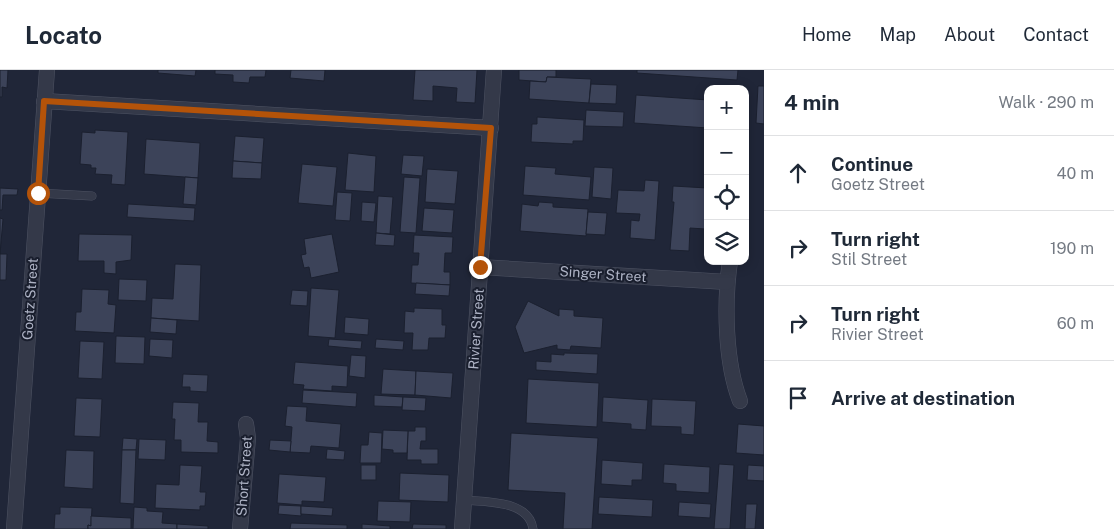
<!DOCTYPE html>
<html lang="en">
<head>
<meta charset="utf-8">
<style>
	body { margin:0; font-family:"Public Sans",sans-serif; background:#f6f6f7; color:#1f2937 }
	.controls { position:absolute; right:15px; top:15px; display:grid; overflow:hidden; border-radius:10px; box-shadow:0 2px 12px #0003 }
	.controls button { width:45px; height:45px; display:grid; place-items:center; padding:0; border:0; border-bottom:1px solid #e0e1e3; background:#fff; color:#1f2937; font:25px sans-serif }
	.stop { position:absolute; width:15px; height:15px; margin:-11px; border:4px solid #b45309; border-radius:50%; background:#fff }
	.stop.end { background:#b45309; border-color:#fff; box-shadow:0 1px 5px #0008 }
	.list { margin:0; padding:0; list-style:none }
	h2 { display:flex; justify-content:space-between; align-items:center; height:65px; margin:0; padding:0 20px; font-size:21px }
	h2 small { font-size:16px; font-weight:400; color:#747a83 }
	.list li { display:grid; grid-template-columns:32px 1fr auto; gap:15px; align-items:center; box-sizing:border-box; height:75px; padding:0 20px; border-top:1px solid #e0e1e3 }
	.list b { display:block; font-size:19px; white-space:nowrap }
	.list p { margin:0; font-size:16px; white-space:nowrap; color:#747a83 }
	.list em { font-size:16px; font-style:normal; color:#747a83 }
	.icon { flex:none; width:28px; height:28px; fill:none; stroke:currentColor; stroke-width:2; stroke-linecap:round; stroke-linejoin:round }
	.map { position:relative; flex:none; width:764px; height:459px; overflow:hidden }
	header { display:flex; align-items:center; gap:30px; box-sizing:border-box; height:70px; padding:0 25px; background:#fff; border-bottom:1px solid #e0e1e3 }
	header strong { font-size:24px }
	nav { display:flex; gap:28px; margin-inline-start:auto; font-size:18px }
	main { display:flex }
	aside { flex:1; background:#fff }
	.map>svg:first-child { display:block }
	.building { fill:#3c4359; stroke:#1b202f }
	.lines { fill:none; stroke-linecap:round; stroke-linejoin:round }
	.lane-casing { stroke:#4e5363; stroke-width:9 }
	.street-casing { stroke:#4e5363; stroke-width:16 }
	.lane { stroke:#343949; stroke-width:8 }
	.street { stroke:#343949; stroke-width:15 }
	.route { stroke:#b45309; stroke-width:6 }
	.labels { text-anchor:middle; dominant-baseline:central; stroke-width:4; stroke-linejoin:round; paint-order:stroke }
	.street-label { font-size:14px; fill:#aeb3c5; stroke:#191e2d }
</style>
</head>
<body>
<header>
<strong>Locato</strong>
<nav><a>Home</a><a>Map</a><a>About</a><a>Contact</a></nav>
</header>
<main>
<div class="map">
<svg width="764" height="459" viewBox="0 0 764 459">
	<rect width="100%" height="100%" fill="#202638"/>
	<g class="building">
		<path d="M0,0H8L7,18L2,17V27H0Z"/>
		<path d="M158,0H196L195,6L158,3Z"/>
		<path d="M215,0H266L265,7H250L249,13L233,12V5L215,4Z"/>
		<path d="M291,0H325L324,11L290,8Z"/>
		<path d="M415,0H477L475,33L456,32L457,18L433,16V31L413,30Z"/>
		<path d="M519,0H556V7H547L546,12L519,10Z"/>
		<path d="M637,0H738L737,10L637,3Z"/>
		<path d="M547,7L591,9L589,33L529,29L530,11L546,12Z"/>
		<path d="M591,14L617,15L616,34L589,33Z"/>
		<path d="M758,16H764V54L756,53Z"/>
		<path d="M636,25L708,30V58L634,53Z"/>
		<path d="M586,40L624,42L623,57L585,56Z"/>
		<path d="M537,47L584,50L583,71H573V74L531,72L532,54H537Z"/>
		<path d="M95,60L128,62L125,115L111,114L112,105L95,104L96,98H91V95L80,94L82,62L95,63Z"/>
		<path d="M235,66L264,68L262,93L233,91Z"/>
		<path d="M146,69L200,73L198,108L144,104Z"/>
		<path d="M348,83L376,86L374,122L345,120Z"/>
		<path d="M403,85L424,86L422,106L401,104Z"/>
		<path d="M233,91L262,93L261,109L232,108Z"/>
		<path d="M302,94L337,97L333,136L298,133Z"/>
		<path d="M525,96L556,98L555,104L591,107L589,130L523,125Z"/>
		<path d="M594,97L613,98L611,129L592,127Z"/>
		<path d="M427,99L458,101L455,134L425,132Z"/>
		<path d="M185,107L198,108L196,135L183,134Z"/>
		<path d="M404,107L420,108L416,163L400,162Z"/>
		<path d="M645,110L659,111L655,170L630,168L631,150L639,151L640,144L616,143L618,120L644,121Z"/>
		<path d="M673,116L707,118L705,159L690,158L689,181L670,180L674,132H672Z"/>
		<path d="M0,118L18,119L17,125H3L2,140H0Z"/>
		<path d="M337,122L352,123L350,151L335,150Z"/>
		<path d="M378,126L393,127L390,164L376,163Z"/>
		<path d="M362,132L376,133L374,152L361,151Z"/>
		<path d="M539,132L553,133V137L588,139L586,166L520,161L522,134L538,136Z"/>
		<path d="M128,134L195,138L194,151L127,147Z"/>
		<path d="M424,138L454,140L452,163L422,161Z"/>
		<path d="M588,142L607,143L605,165L586,164Z"/>
		<path d="M0,148L3,149L0,184H7L6,210H0Z"/>
		<path d="M376,163L395,165L394,176L375,175Z"/>
		<path d="M79,164L132,165L131,190L116,192V204L104,203V191H78Z"/>
		<path d="M332,164L339,202L311,208L309,197L304,198L301,185L306,184L304,169Z"/>
		<path d="M414,165L453,167L452,183H445L444,202H450V215L411,213L412,195H418L419,183H413Z"/>
		<path d="M175,194L201,195L199,251L151,248L152,228L173,229Z"/>
		<path d="M119,209L147,210L146,231L118,230Z"/>
		<path d="M416,213L450,215L449,226L415,224Z"/>
		<path d="M311,218L339,220L335,268L308,266Z"/>
		<path d="M82,219L109,220L108,234L116,235L114,263L75,261L76,242H81Z"/>
		<path d="M292,220L308,221L307,236L290,235Z"/>
		<path d="M528,231L559,246V239L574,240V246L603,248L601,278L571,276L570,280L557,279V275L524,283L515,257Z"/>
		<path d="M414,238L442,239V255H446L445,268H429L428,280H412L413,263H404L405,241L414,242Z"/>
		<path d="M345,247L369,249L368,265L344,263Z"/>
		<path d="M151,248L177,250L176,264L150,262Z"/>
		<path d="M116,266L145,267L144,294L115,293Z"/>
		<path d="M150,269L173,270L172,288L149,286Z"/>
		<path d="M329,269L362,271L361,279L328,276Z"/>
		<path d="M376,269L404,271L403,280L375,278Z"/>
		<path d="M80,271L104,272L102,309L78,308Z"/>
		<path d="M564,283L598,284L597,304L536,300V291L551,292V284L564,285Z"/>
		<path d="M351,285L366,286L365,308L349,306Z"/>
		<path d="M295,292L348,296L347,317L332,316V321L303,319L304,315L293,314Z"/>
		<path d="M383,299L416,301L415,325L381,324Z"/>
		<path d="M416,301L453,303L451,328L415,325Z"/>
		<path d="M183,304L208,305L207,322L190,321V317H182Z"/>
		<path d="M528,309L599,313L597,357L526,353Z"/>
		<path d="M303,320L357,323L356,337L302,333Z"/>
		<path d="M374,325L403,327L402,337L374,336Z"/>
		<path d="M403,327L426,328L425,341L402,340Z"/>
		<path d="M603,327L648,330L646,360L631,359V354L602,352Z"/>
		<path d="M76,328L102,329L100,367L74,366Z"/>
		<path d="M652,329L696,331L694,365L681,364V357L651,356Z"/>
		<path d="M173,332L199,333L198,352H208L207,371L218,372V383L181,382V370H174L175,349H172Z"/>
		<path d="M287,336L307,337L306,351L341,354L339,378L311,376L310,383L290,382L292,357L285,356Z"/>
		<path d="M738,354L764,356V385L736,383Z"/>
		<path d="M415,357H426V371H421L420,379H438V394H421V390H407L408,361H415Z"/>
		<path d="M383,360L408,361L407,383H393V380L382,379Z"/>
		<path d="M369,362L382,363L381,393H360L361,375H368Z"/>
		<path d="M511,363L598,368L592,459H563L565,423L508,420Z"/>
		<path d="M123,368L137,369L136,380H122Z"/>
		<path d="M139,369L166,370L165,390L138,389Z"/>
		<path d="M270,370L291,371L290,382L269,380Z"/>
		<path d="M327,379L345,381L344,390L326,389Z"/>
		<path d="M66,380L94,381L93,419L64,417Z"/>
		<path d="M122,380H136L134,434L120,433Z"/>
		<path d="M602,390L643,393L642,410H632V416L601,414Z"/>
		<path d="M664,394L710,397L709,423L676,421V414L663,413Z"/>
		<path d="M719,394L734,395L730,459H714Z"/>
		<path d="M180,395L202,396L200,422H206L205,436H200V440L155,438L156,414L179,415Z"/>
		<rect x="361" y="395" width="15" height="15"/>
		<path d="M748,395L764,396V411L747,410Z"/>
		<path d="M400,403L449,405L448,432L399,430Z"/>
		<path d="M279,404L326,407L324,432L302,431V435L277,433Z"/>
		<path d="M599,427L653,430L652,447L598,444Z"/>
		<path d="M378,431L411,432L410,452L377,451Z"/>
		<path d="M679,432L711,434L710,448L678,446Z"/>
		<path d="M746,434H757L755,459H745Z"/>
		<path d="M279,435L301,436V446L278,444Z"/>
		<path d="M301,436L333,438L332,446L301,444Z"/>
		<path d="M60,437L92,438L91,456L88,455V459H54L55,444H60Z"/>
		<path d="M134,437L147,438V441L163,442L162,453L177,454V459H133Z"/>
		<path d="M91,446L131,448V459H88V455L91,456Z"/>
		<path d="M291,453L347,455V459H290Z"/>
		<path d="M177,454L208,456V459H177Z"/>
		<path d="M362,454L390,456V459H362Z"/>
		<path d="M413,454L446,455V459H412Z"/>
	</g>
	<g class="lines">
		<g class="lane-casing">
			<g id="lane">
				<path d="M38,123L92,126"/>
				<path d="M464,430C486,432 529,430 533,459"/>
			</g>
		</g>
		<g class="street-casing">
			<g id="street">
				<path d="M44,31L491,58"/>
				<path d="M730,191C724,233 725,292 740,331"/>
				<path d="M480,197L727,212"/>
				<path d="M14,459L47,0"/>
				<path d="M240,459L248,368L246,354"/>
				<path d="M462,459L494,0"/>
			</g>
		</g>
		<use href="#lane" class="lane"/>
		<use href="#street" class="street"/>
	</g>
	<g class="lines">
		<path class="route" d="M38,123L44,31L491,58L480,197"/>
	</g>
	<g class="labels">
		<g class="street-label">
			<text transform="translate(603 204) rotate(4)">Singer Street</text>
			<text transform="translate(30 229) rotate(-86)">Goetz Street</text>
			<text transform="translate(476 259) rotate(-86)">Rivier Street</text>
			<text transform="translate(244 406) rotate(-86)">Short Street</text>
		</g>
	</g>
</svg>
<div class="controls">
<button>+</button>
<button>−</button>
<button><svg class="icon" aria-label="locate" viewBox="0 0 24 24"><circle cx="12" cy="12" r="6"/><path d="M12 2v4M12 18v4M2 12h4M18 12h4"/></svg></button>
<button><svg class="icon" aria-label="layers" viewBox="0 0 24 24"><path d="M12 4l9 5-9 5-9-5zM3 14l9 5 9-5"/></svg></button>
</div>
<div class="stop" style="left:38px;top:123px"></div>
<div class="stop end" style="left:480px;top:197px"></div>
</div>
<aside>
<h2>4 min<small>Walk · 290 m</small></h2>
<ul class="list">
<li><svg class="icon" aria-label="ahead" viewBox="0 0 24 24"><path d="M12 20V5M6 11l6-6 6 6"/></svg><div><b>Continue</b><p>Goetz Street</p></div><em>40 m</em></li>
<li><svg class="icon" aria-label="right" viewBox="0 0 24 24"><path d="M7 20v-9h11M14 6l5 5-5 5"/></svg><div><b>Turn right</b><p>Stil Street</p></div><em>190 m</em></li>
<li><svg class="icon" aria-label="right" viewBox="0 0 24 24"><path d="M7 20v-9h11M14 6l5 5-5 5"/></svg><div><b>Turn right</b><p>Rivier Street</p></div><em>60 m</em></li>
<li><svg class="icon" aria-label="arrive" viewBox="0 0 24 24"><path d="M6 21V4h12l-3 4 3 4H6"/></svg><div><b>Arrive at destination</b></div></li>
</ul>
</aside>
</main>
</body>
</html>
